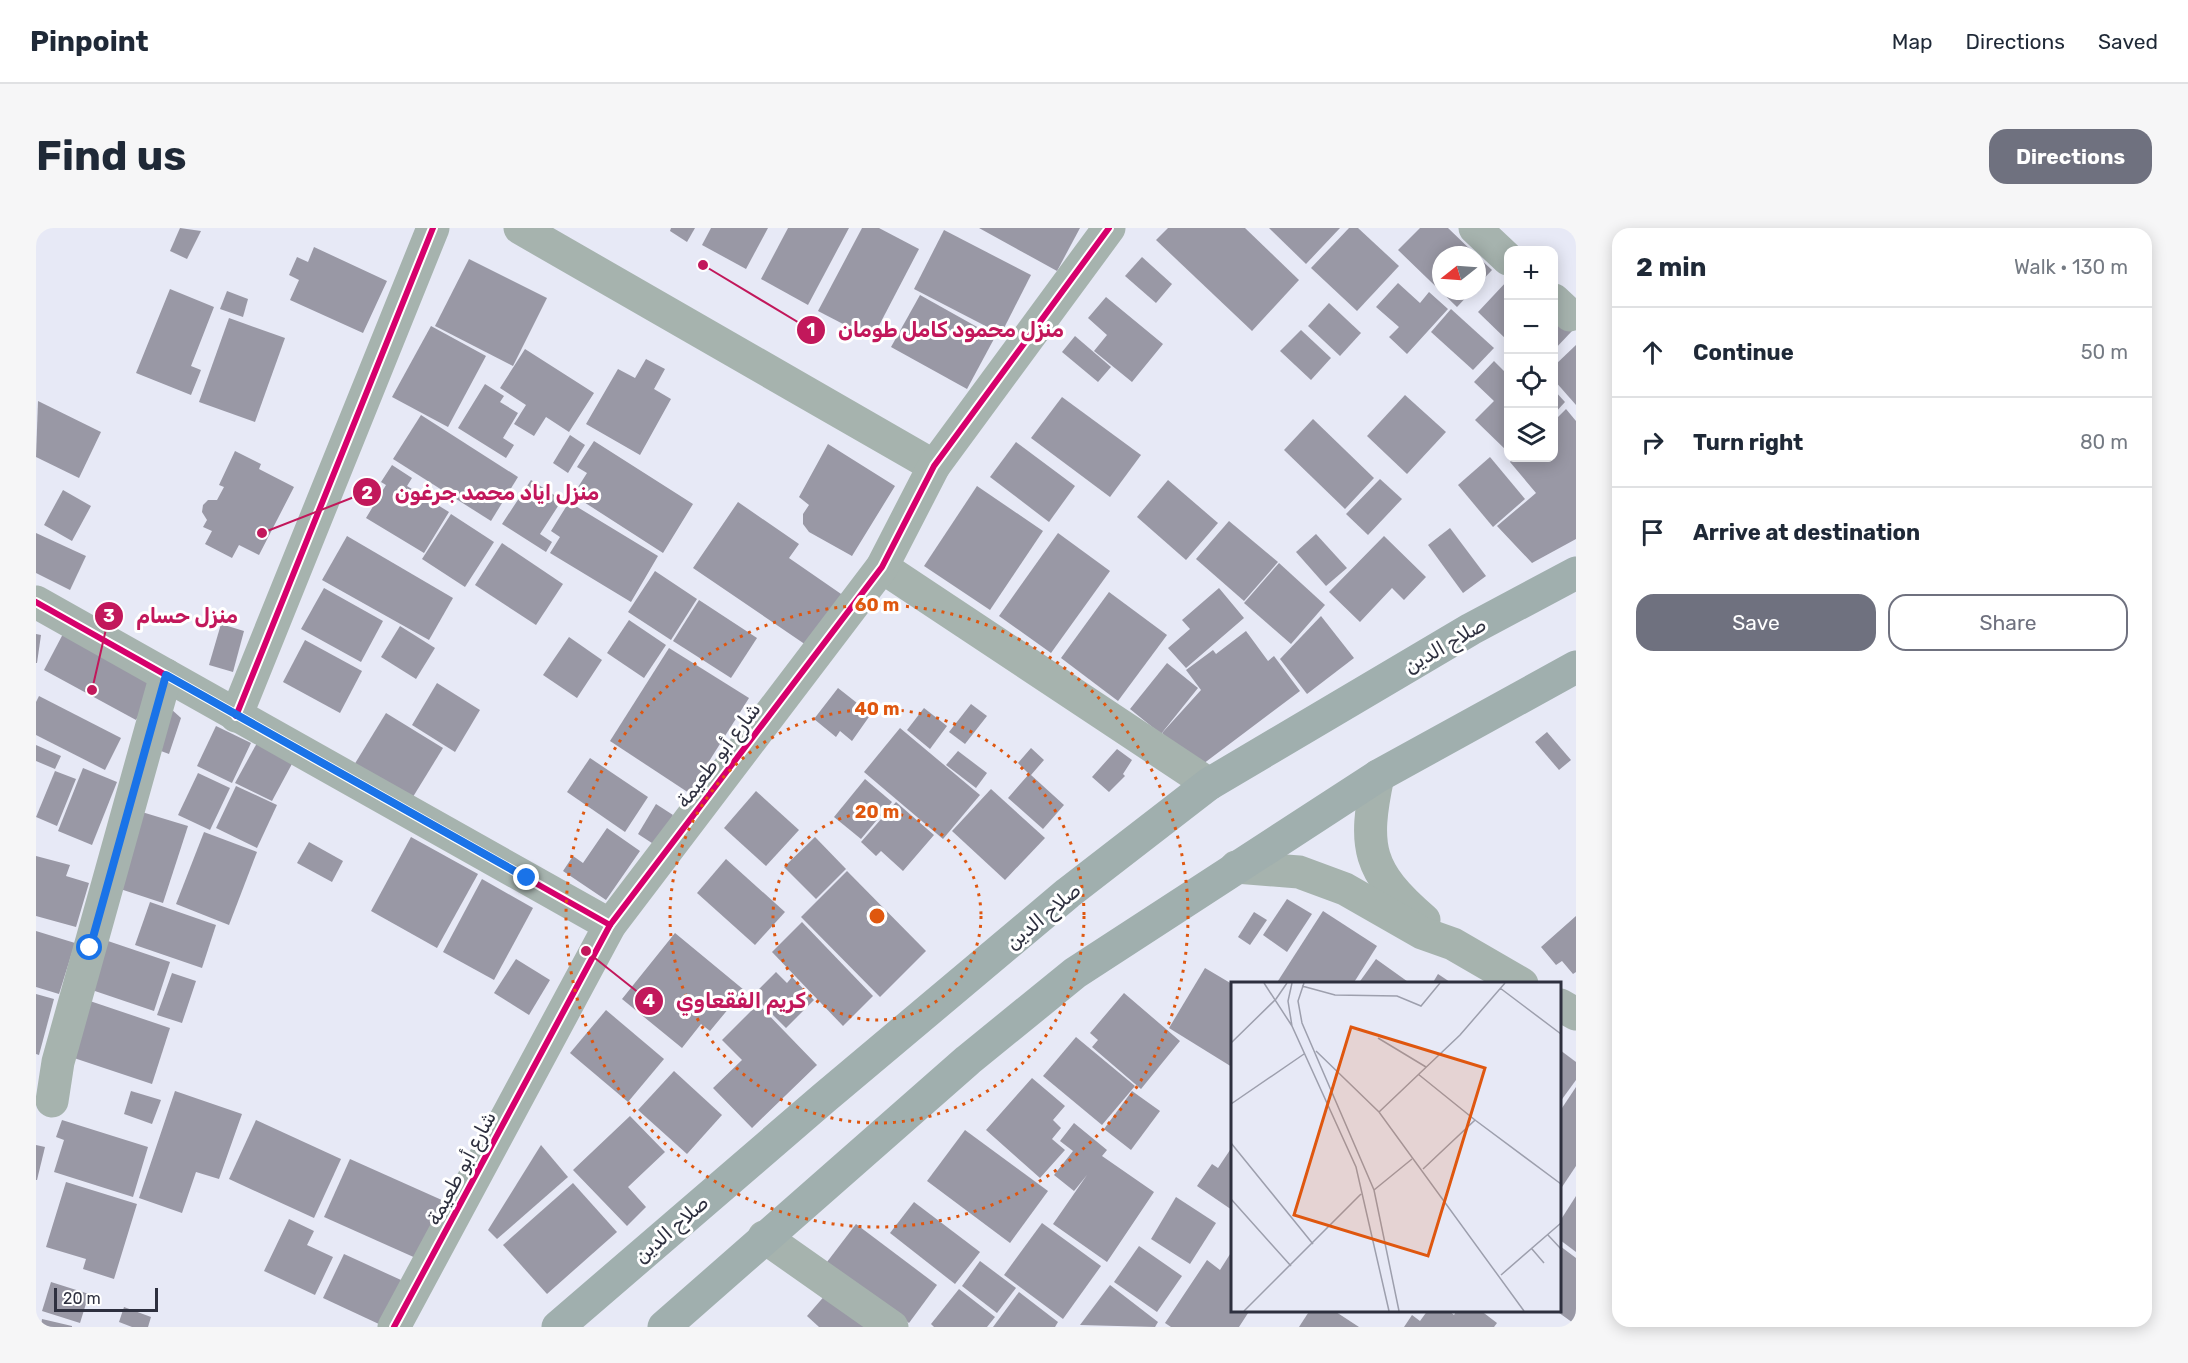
<!DOCTYPE html>
<html lang="en">
<head>
<meta charset="utf-8">
<style>
	body { margin:0; font-family:Rubik,"Noto Sans Arabic",sans-serif; background:#f6f6f7; color:#1f2937 }
	.controls { position:absolute; right:18px; top:18px; display:grid; overflow:hidden; border-radius:12px; box-shadow:0 3px 15px #0003 }
	.controls button { width:54px; height:54px; display:grid; place-items:center; padding:0; border:0; border-bottom:2px solid #e0e1e3; background:#fff; color:#1f2937; font:30px sans-serif }
	.compass { position:absolute; left:1396px; top:18px; width:54px; height:54px; border-radius:50%; background:#fff; box-shadow:0 3px 15px #0003; rotate:253deg }
	.scale { position:absolute; left:18px; bottom:15px; width:104px; box-sizing:border-box; padding-left:6px; border:3px solid #2e303f; border-top:0; font-size:16px; line-height:21px; white-space:nowrap; color:#2e303f; -webkit-text-stroke:4px #fff; paint-order:stroke }
	.stop { position:absolute; width:18px; height:18px; margin:-14px; border:4px solid #1a73e8; border-radius:50%; background:#fff }
	.stop.end { background:#1a73e8; border-color:#fff; box-shadow:0 2px 6px #0008 }
	.list { margin:0; padding:0; list-style:none }
	h2 { display:flex; justify-content:space-between; align-items:center; height:78px; margin:0; padding:0 24px; font-size:26px }
	h2 small { font-size:20px; font-weight:400; color:#747a83 }
	.list li { display:grid; grid-template-columns:39px 1fr auto; gap:18px; align-items:center; box-sizing:border-box; height:90px; padding:0 24px; border-top:2px solid #e0e1e3 }
	.list b { display:block; font-size:22px; white-space:nowrap }
	.list em { font-size:20px; font-style:normal; color:#747a83 }
	.actions { display:flex; gap:12px; padding:18px 24px }
	.actions a { flex:1; padding:14px 0; border:2px solid #6f717f; border-radius:18px; text-align:center; font-size:21px; color:#6f717f }
	.actions .main { background:#6f717f; color:#fff }
	.icon { flex:none; width:33px; height:33px; fill:none; stroke:currentColor; stroke-width:2; stroke-linecap:round; stroke-linejoin:round }
	.map { position:relative; flex:none; width:1540px; height:1099px; overflow:hidden; border-radius:18px }
	header { display:flex; align-items:center; gap:36px; box-sizing:border-box; height:84px; padding:0 30px; background:#fff; border-bottom:2px solid #e0e1e3 }
	header strong { font-size:28px }
	nav { display:flex; gap:33px; margin-inline-start:auto; font-size:21px }
	.intro { display:flex; align-items:center; justify-content:space-between; box-sizing:border-box; height:144px; padding:0 36px }
	h1 { margin:0; font-size:42px }
	.button { padding:15px 27px; border-radius:18px; background:#6f717f; color:#fff; font-size:21px; font-weight:700 }
	main { display:flex; gap:36px; padding:0 36px }
	aside { flex:1; background:#fff; border-radius:18px; box-shadow:0 3px 15px #0003 }
	.map>svg:first-child { display:block }
	.building { fill:#9998a5 }
	.lines { fill:none; stroke-linecap:round; stroke-linejoin:round }
	.minor { stroke:#a6b3ae; stroke-width:33 }
	.highway { stroke:#a0afae; stroke-width:33 }
	.cycleway-casing { stroke:#fff; stroke-width:10 }
	.cycleway { stroke:#d6006c; stroke-width:6 }
	.route { stroke:#1a73e8; stroke-width:8 }
	.ring { fill:none; stroke:#df570f; stroke-width:3; stroke-dasharray:3 6 }
	.labels { text-anchor:middle; dominant-baseline:central; stroke-width:6; stroke-linejoin:round; paint-order:stroke }
	.street-label { font-size:20px; fill:#2e303f; stroke:#fff }
	.inset-road { fill:none; stroke:#9d9fad; stroke-width:1.5 }
	.view { fill:#df570f; fill-opacity:0.15; stroke:#df570f; stroke-width:3 }
	.inset-edge { fill:none; stroke:#2e303f; stroke-width:3 }
	.centre { fill:#df570f; stroke:#fff; stroke-width:3 }
	.ring-label { font-size:18px; text-anchor:middle; font-weight:bold; fill:#df570f; stroke:#fff; stroke-width:6; stroke-linejoin:round; paint-order:stroke }
	.leader { fill:none; stroke:#c2185b; stroke-width:2 }
	.callout-dot { fill:#c2185b; stroke:#fff; stroke-width:2 }
	.mark-label { font-size:18px; text-anchor:middle; font-weight:bold; fill:#fff }
	.callout-label { font-size:21px; text-anchor:middle; font-weight:bold; fill:#c2185b; stroke:#fff; stroke-width:6; stroke-linejoin:round; paint-order:stroke }
</style>
</head>
<body>
<header>
<strong>Pinpoint</strong>
<nav><a>Map</a><a>Directions</a><a>Saved</a></nav>
</header>
<div class="intro"><h1>Find us</h1><a class="button">Directions</a></div>
<main>
<div class="map">
<svg width="1540" height="1099" viewBox="0 0 1540 1099">
	<rect width="100%" height="100%" fill="#e7e9f6"/>
	<g class="building">
		<path d="M144,0L165,3L151,31L134,23Z"/>
		<path d="M635,0H659L651,14L634,3Z"/>
		<path d="M675,0H732L710,41L666,17Z"/>
		<path d="M752,0H813L772,77L725,51Z"/>
		<path d="M826,0H843L883,21L836,111L782,83Z"/>
		<path d="M943,0H1044L1021,43Z"/>
		<path d="M1132,0H1209L1263,52L1216,103L1120,12Z"/>
		<path d="M1233,0H1304L1270,36Z"/>
		<path d="M1313,0H1322L1363,38L1321,83L1275,40Z"/>
		<path d="M1384,0H1412L1440,27H1405V63H1436L1421,79L1362,22Z"/>
		<path d="M908,2L995,47L965,106L878,61Z"/>
		<path d="M278,19L351,53L327,105L254,72L263,52L253,47L261,29L272,34Z"/>
		<path d="M1441,28L1456,42L1441,58Z"/>
		<path d="M1106,29L1136,56L1120,75L1089,48Z"/>
		<path d="M433,31L511,70L477,138L399,98Z"/>
		<path d="M1472,52V113L1442,84Z"/>
		<path d="M1362,55L1384,75L1393,64L1412,81L1371,126L1353,109L1363,99L1340,79Z"/>
		<path d="M134,61L178,79L155,138L165,142L155,167L100,145Z"/>
		<path d="M191,63L212,71L207,89L184,81Z"/>
		<path d="M884,67L959,109L931,161L855,119Z"/>
		<path d="M1070,69L1127,116L1096,154L1058,123L1071,107L1052,90Z"/>
		<path d="M1293,75L1325,105L1304,128L1272,98Z"/>
		<path d="M1415,81L1458,120L1437,142L1395,104Z"/>
		<path d="M1518,86L1536,103L1518,122Z"/>
		<path d="M193,90L249,110L219,194L163,174Z"/>
		<path d="M395,98L450,128L412,199L356,169Z"/>
		<path d="M1265,102L1295,130L1275,152L1244,123Z"/>
		<path d="M1039,108L1075,139L1062,154L1026,124Z"/>
		<path d="M1540,117V177L1518,152V138Z"/>
		<path d="M489,121L558,165L533,204L510,189L498,208L478,196L490,177L464,160Z"/>
		<path d="M610,131L629,141L618,161L635,171L604,227L550,196L582,141L599,150Z"/>
		<path d="M1458,133L1472,147V224L1439,192L1458,173L1438,154Z"/>
		<path d="M449,156L468,168L464,174L482,185L467,210L478,217L470,230L422,200Z"/>
		<path d="M1518,162L1529,174L1518,186Z"/>
		<path d="M1369,167L1410,204L1371,246L1331,208Z"/>
		<path d="M1026,169L1105,227L1074,269L995,210Z"/>
		<path d="M2,173L65,204L43,250L0,229Z"/>
		<path d="M1530,181L1540,193V311L1496,335L1461,298L1500,265L1474,234L1478,230H1518V193Z"/>
		<path d="M385,187L482,249L455,293L357,231Z"/>
		<path d="M1277,191L1338,250L1309,281L1248,222Z"/>
		<path d="M534,207L549,217L532,245L517,235Z"/>
		<path d="M558,213L657,276L627,325L537,267L551,245L541,239Z"/>
		<path d="M980,214L1039,258L1013,294L954,249Z"/>
		<path d="M792,216L859,258L816,328L773,304L767,296V286L773,277L763,269Z"/>
		<path d="M199,223L225,236L223,241L258,259L223,327L203,317L196,330L169,316L176,303L167,299L171,292L166,284L167,277L172,272H181L188,259L183,257Z"/>
		<path d="M1454,229L1489,271L1457,299L1422,257Z"/>
		<path d="M356,237L376,250L371,258L413,284L388,325L330,290L350,257L345,254Z"/>
		<path d="M1344,251L1366,271L1332,307L1310,286Z"/>
		<path d="M495,252L526,272L504,306L516,314L510,324L466,296Z"/>
		<path d="M1132,252L1182,295L1150,332L1101,289Z"/>
		<path d="M941,258L1007,303L954,382L888,338Z"/>
		<path d="M27,262L55,278L36,313L8,297Z"/>
		<path d="M533,274L622,328L595,374L514,325L524,309L515,303Z"/>
		<path d="M702,274L763,316L753,330L808,368L773,419L657,340Z"/>
		<path d="M415,286L458,314L429,359L386,331Z"/>
		<path d="M1193,293L1242,334L1208,373L1160,331Z"/>
		<path d="M1414,300L1450,348L1427,365L1392,317Z"/>
		<path d="M0,305L50,328L34,362L0,345Z"/>
		<path d="M1022,305L1074,343L1015,425L963,388Z"/>
		<path d="M1280,306L1311,340L1290,358L1260,324Z"/>
		<path d="M311,308L417,370L393,412L286,352Z"/>
		<path d="M1348,308L1390,349L1368,372L1356,360L1324,394L1293,364Z"/>
		<path d="M466,315L527,356L500,397L439,357Z"/>
		<path d="M1243,335L1289,377L1255,416L1208,375Z"/>
		<path d="M619,343L661,371L635,412L592,384Z"/>
		<path d="M288,360L347,393L325,434L265,401Z"/>
		<path d="M1183,360L1208,390L1150,440L1132,420L1154,401L1146,392Z"/>
		<path d="M1073,364L1131,407L1082,473L1025,430Z"/>
		<path d="M663,372L721,410L695,450L637,413Z"/>
		<path d="M1285,388L1318,430L1271,466L1244,431Z"/>
		<path d="M593,392L630,417L608,450L571,425Z"/>
		<path d="M185,396L208,403L197,444L173,437Z"/>
		<path d="M364,398L399,420L380,451L345,429Z"/>
		<path d="M1210,403L1232,433L1238,428L1264,463L1163,539L1126,505L1165,462L1150,442L1177,422L1180,426Z"/>
		<path d="M28,404L121,455L100,492L8,442Z"/>
		<path d="M0,406L5,407L1,435H0Z"/>
		<path d="M533,409L566,432L541,470L507,447Z"/>
		<path d="M269,412L326,443L304,485L247,454Z"/>
		<path d="M633,420L713,470L653,565L574,513Z"/>
		<path d="M1131,435L1162,460L1125,506L1094,481Z"/>
		<path d="M401,455L444,482L419,524L376,497Z"/>
		<path d="M802,460L835,486L816,513L804,503L800,509L778,491Z"/>
		<path d="M3,468L85,510L69,542L0,507V474Z"/>
		<path d="M124,471L145,490L133,526L106,516Z"/>
		<path d="M935,476L951,488L929,516L913,504Z"/>
		<path d="M888,480L911,498L894,521L871,502Z"/>
		<path d="M350,485L407,520L372,577L315,542Z"/>
		<path d="M180,498L215,515L196,555L161,538Z"/>
		<path d="M864,500L944,567L907,611L828,544Z"/>
		<path d="M1511,504L1535,532L1523,542L1499,514Z"/>
		<path d="M221,515L257,534L236,573L199,555Z"/>
		<path d="M0,517L25,528L19,541L0,533Z"/>
		<path d="M995,520L1008,532L995,547L1028,577L1007,601L972,570L993,546L982,535Z"/>
		<path d="M1081,521L1096,532L1087,546L1089,548L1073,564L1056,549Z"/>
		<path d="M922,523L951,545L940,560L910,537Z"/>
		<path d="M554,530L612,569L589,604L531,564Z"/>
		<path d="M47,540L81,554L56,617L22,603Z"/>
		<path d="M19,543L40,551L21,598L0,589Z"/>
		<path d="M162,545L194,560L174,602L142,587Z"/>
		<path d="M829,551L856,574L825,611L798,589Z"/>
		<path d="M200,558L241,577L221,620L180,600Z"/>
		<path d="M955,561L1009,610L969,652L916,603Z"/>
		<path d="M720,563L763,602L730,638L688,600Z"/>
		<path d="M860,574L898,607L867,643L845,623L840,628L825,614Z"/>
		<path d="M620,576L637,587L619,617L602,606Z"/>
		<path d="M96,581L152,598L127,675L72,657Z"/>
		<path d="M571,600L604,623L570,672L527,643L537,628L547,635Z"/>
		<path d="M168,604L221,624L193,697L140,676Z"/>
		<path d="M375,609L442,646L401,720L335,683Z"/>
		<path d="M779,609L810,641L780,671L748,639Z"/>
		<path d="M273,614L307,633L296,654L261,635Z"/>
		<path d="M0,628L34,637L30,648L53,655L40,699L0,688Z"/>
		<path d="M690,631L749,684L719,717L661,665Z"/>
		<path d="M811,643L890,723L844,769L765,689Z"/>
		<path d="M446,651L497,680L458,752L407,724Z"/>
		<path d="M1251,671L1276,686L1251,724L1227,707Z"/>
		<path d="M114,674L180,697L166,740L99,717Z"/>
		<path d="M1287,683L1341,718L1317,756H1240Z"/>
		<path d="M1218,684L1231,692L1214,717L1202,709Z"/>
		<path d="M1540,688V744L1537,746L1526,733L1520,737L1505,719Z"/>
		<path d="M766,694L837,768L807,798L736,724Z"/>
		<path d="M0,703L39,715L23,766L0,759Z"/>
		<path d="M639,705L708,762L674,803L665,796L646,820L586,771Z"/>
		<path d="M66,711L134,734L118,783L50,760Z"/>
		<path d="M480,731L514,752L493,787L458,765Z"/>
		<path d="M1340,731L1375,756H1322Z"/>
		<path d="M1169,740L1196,756V839L1133,800Z"/>
		<path d="M740,744L751,755L756,749L778,772L750,800L717,767Z"/>
		<path d="M136,745L160,753L146,795L121,787Z"/>
		<path d="M1402,746L1417,756H1396Z"/>
		<path d="M1088,765L1144,813L1105,861L1056,819L1062,812L1054,805Z"/>
		<path d="M0,766L18,771L3,827L0,826Z"/>
		<path d="M48,771L134,800L116,856L29,827Z"/>
		<path d="M722,776L781,837L716,900L677,860L706,832L686,812Z"/>
		<path d="M570,782L628,831L592,874L534,825Z"/>
		<path d="M1040,809L1099,858L1066,897L1007,848Z"/>
		<path d="M1524,822L1540,834V852L1524,874Z"/>
		<path d="M638,843L686,887L651,926L602,882Z"/>
		<path d="M996,850L1029,878L1017,892L1025,900L1016,911L1029,922L1004,950L950,902Z"/>
		<path d="M1540,859V938L1524,962V883Z"/>
		<path d="M95,863L125,872L116,896L88,886Z"/>
		<path d="M139,863L206,886L183,951L160,944L146,985L103,970Z"/>
		<path d="M1096,863L1124,883L1095,922L1068,901Z"/>
		<path d="M594,888L629,924L592,959L610,979L591,998L537,942Z"/>
		<path d="M26,892L112,919L97,969L18,944L28,912L20,909Z"/>
		<path d="M220,892L305,931L278,990L193,951Z"/>
		<path d="M1038,895L1071,922L1066,928L1118,964L1071,1034L1017,996L1051,947L1038,963L1018,947L1037,923L1024,913Z"/>
		<path d="M929,902L1012,963L974,1015L891,953Z"/>
		<path d="M0,917L9,919L1,952H0Z"/>
		<path d="M505,917L532,949L461,1011L452,1002Z"/>
		<path d="M1196,919V982L1161,958L1176,936L1182,940Z"/>
		<path d="M314,931L408,973L382,1031L288,989Z"/>
		<path d="M30,954L101,976L78,1051L47,1041L50,1031L10,1019Z"/>
		<path d="M537,955L581,1004L511,1066L467,1017Z"/>
		<path d="M1540,968V1024L1524,1012V993Z"/>
		<path d="M1140,969L1180,995L1154,1036L1115,1011Z"/>
		<path d="M878,974L944,1024L919,1056L854,1005Z"/>
		<path d="M253,991L278,1003L271,1017L297,1029L279,1067L228,1043Z"/>
		<path d="M1006,995L1065,1038L1027,1091L968,1047Z"/>
		<path d="M820,996L901,1057L873,1095L791,1034Z"/>
		<path d="M1103,1018L1146,1048L1121,1084L1078,1054Z"/>
		<path d="M1524,1018L1540,1030V1097L1519,1082H1524Z"/>
		<path d="M1196,1023V1082H1214L1203,1099H1135L1129,1095L1171,1032L1184,1042Z"/>
		<path d="M308,1026L365,1052L345,1097L287,1070Z"/>
		<path d="M944,1033L980,1060L961,1085L926,1058Z"/>
		<path d="M15,1054L53,1066L44,1095L6,1083Z"/>
		<path d="M798,1057L843,1099H783L771,1088Z"/>
		<path d="M1074,1057L1122,1094L1119,1099L1044,1097Z"/>
		<path d="M923,1061L959,1089L951,1099H898L895,1096Z"/>
		<path d="M983,1064L1022,1094L1019,1099H957Z"/>
		<path d="M88,1079L115,1089L112,1099H96L83,1094Z"/>
		<path d="M1274,1082H1297L1323,1099H1263Z"/>
		<path d="M1392,1082H1412L1418,1087L1421,1082H1444L1461,1095L1458,1099H1368L1376,1087L1384,1093Z"/>
		<path d="M6,1091L36,1098V1099H5Z"/>
	</g>
	<g class="lines">
		<g class="minor">
			<path d="M484,0L898,238"/>
			<path d="M1439,0L1472,31"/>
			<path d="M1518,72L1534,87"/>
			<path d="M846,339L1173,556"/>
			<path d="M0,374L574,697"/>
			<path d="M200,488L397,0"/>
			<path d="M1342,548C1327,619 1331,643 1388,692"/>
			<path d="M1200,639L1263,644L1309,661L1386,705L1417,716L1486,756"/>
			<path d="M1524,777L1540,786"/>
			<path d="M16,873L22,834L130,447"/>
			<path d="M728,1009L856,1099"/>
			<path d="M358,1099L574,697L846,339L898,238L1073,0"/>
		</g>
		<g class="highway">
			<path d="M522,1099L788,870L1032,665L1173,556L1435,401L1540,345"/>
			<path d="M628,1099L932,832L1039,745L1342,548L1540,439"/>
		</g>
		<g class="cycleway-casing">
			<g id="cycleway">
				<path d="M0,374L574,697"/>
				<path d="M200,488L397,0"/>
				<path d="M358,1099L574,697L846,339L898,238L1073,0"/>
			</g>
		</g>
		<use href="#cycleway" class="cycleway"/>
	</g>
	<g class="lines">
		<path class="route" d="M54,720L130,447L491,650"/>
	</g>
	<g class="ring">
		<circle cx="841" cy="688" r="104"/>
		<circle cx="841" cy="688" r="207"/>
		<circle cx="841" cy="688" r="311"/>
	</g>
	<g class="labels">
		<g class="street-label">
			<text transform="translate(1409 417) rotate(-30)">صلاح الدين</text>
			<text transform="translate(682 527) rotate(-53)">شارع أبو طعيمة</text>
			<text transform="translate(1007 688) rotate(-40)">صلاح الدين</text>
			<text transform="translate(425 940) rotate(-62)">شارع أبو طعيمة</text>
			<text transform="translate(635 1001) rotate(-41)">صلاح الدين</text>
		</g>
	</g>
	<g transform="translate(1195 754)">
		<rect width="330" height="330" fill="#e7e9f6"/>
		<path class="inset-road" d="M33,1L61,44M61,1L57,19L61,44L125,185L158,329M73,1L67,19L71,41L143,208L168,329M71,4L104,13L166,14L190,24L209,1M269,6L330,52M45,17L56,1M147,56L195,85M0,61L45,17M85,69L148,130L293,329M187,92L244,138L192,187M0,122L73,72M148,130L229,53L274,1M244,138L330,202M0,161L82,262M143,208L181,177M0,217L60,284M317,253L330,267M301,267L313,281M270,293L330,241M13,329L130,212"/>
		<path class="view" d="M120,45L254,86L197,274L63,233Z"/>
		<rect width="330" height="330" class="inset-edge"/>
	</g>
	<circle cx="841" cy="688" r="9" class="centre"/>
	<g class="ring-label">
		<text x="841" y="383">60 m</text>
		<text x="841" y="487">40 m</text>
		<text x="841" y="590">20 m</text>
	</g>
	<path class="leader" d="M667 37L775 102M226 305L331 264M56 462L73 388M550 723L613 773"/>
	<g class="callout-dot">
		<circle cx="667" cy="37" r="6"/>
		<circle cx="226" cy="305" r="6"/>
		<circle cx="56" cy="462" r="6"/>
		<circle cx="550" cy="723" r="6"/>
		<circle cx="775" cy="102" r="15"/>
		<circle cx="331" cy="264" r="15"/>
		<circle cx="73" cy="388" r="15"/>
		<circle cx="613" cy="773" r="15"/>
	</g>
	<g class="mark-label">
		<text x="775" y="108">1</text>
		<text x="331" y="271">2</text>
		<text x="73" y="394">3</text>
		<text x="613" y="779">4</text>
	</g>
	<g class="callout-label">
		<text x="915" y="109">منزل محمود كامل طومان</text>
		<text x="461" y="272">منزل اياد محمد جرغون</text>
		<text x="151" y="395">منزل حسام</text>
		<text x="705" y="780">كريم الفقعاوي</text>
	</g>
</svg>
<div class="controls">
<button>+</button>
<button>−</button>
<button><svg class="icon" aria-label="locate" viewBox="0 0 24 24"><circle cx="12" cy="12" r="6"/><path d="M12 2v4M12 18v4M2 12h4M18 12h4"/></svg></button>
<button><svg class="icon" aria-label="layers" viewBox="0 0 24 24"><path d="M12 4l9 5-9 5-9-5zM3 14l9 5 9-5"/></svg></button>
</div>
<svg class="compass" viewBox="-18 -18 36 36"><path d="M0-13l5 13h-10z" fill="#e53935"/><path d="M0 13l5-13h-10z" fill="#747a83"/></svg>
<div class="scale">20 m</div>
<div class="stop" style="left:54px;top:720px"></div>
<div class="stop end" style="left:491px;top:650px"></div>
</div>
<aside>
<h2>2 min<small>Walk · 130 m</small></h2>
<ul class="list">
<li><svg class="icon" aria-label="ahead" viewBox="0 0 24 24"><path d="M12 20V5M6 11l6-6 6 6"/></svg><div><b>Continue</b></div><em>50 m</em></li>
<li><svg class="icon" aria-label="right" viewBox="0 0 24 24"><path d="M7 20v-9h11M14 6l5 5-5 5"/></svg><div><b>Turn right</b></div><em>80 m</em></li>
<li><svg class="icon" aria-label="arrive" viewBox="0 0 24 24"><path d="M6 21V4h12l-3 4 3 4H6"/></svg><div><b>Arrive at destination</b></div></li>
</ul>
<div class="actions"><a class="main">Save</a><a>Share</a></div>
</aside>
</main>
</body>
</html>
